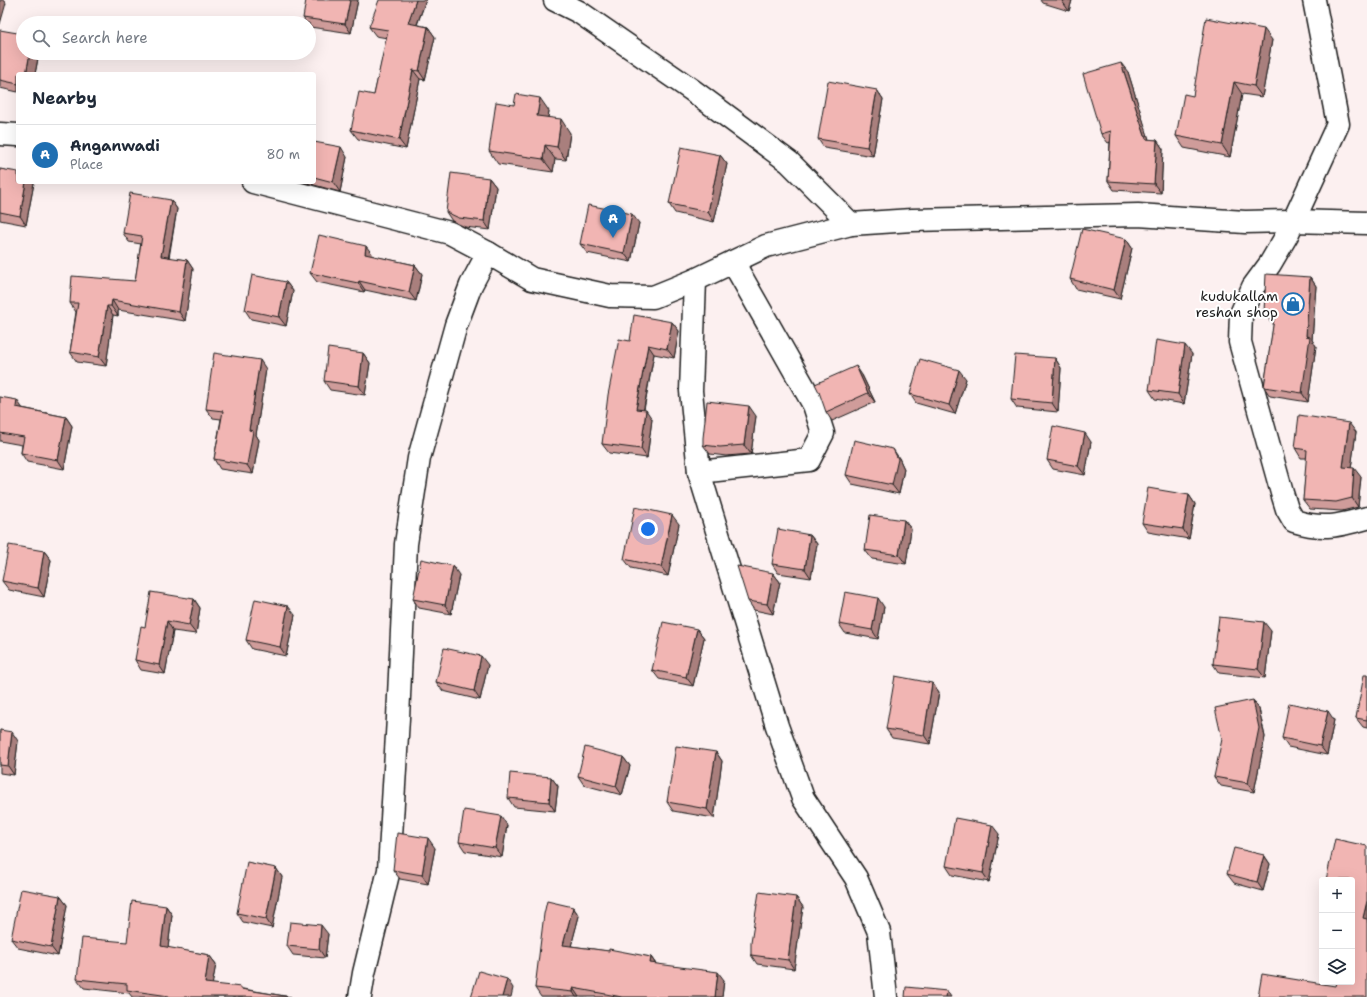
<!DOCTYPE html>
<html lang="en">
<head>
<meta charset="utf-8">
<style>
	body { margin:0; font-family:"Shantell Sans",sans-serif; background:#f6f6f7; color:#1f2937 }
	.controls { position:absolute; right:12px; bottom:12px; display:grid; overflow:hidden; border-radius:4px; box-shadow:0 4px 16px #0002 }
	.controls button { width:36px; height:36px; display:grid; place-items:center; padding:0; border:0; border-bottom:1px solid #e0e1e3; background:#fff; color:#1f2937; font:20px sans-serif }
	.you { position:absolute; left:648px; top:529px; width:14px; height:14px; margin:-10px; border:3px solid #fff; border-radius:50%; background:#1a73e8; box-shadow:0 0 0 6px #1a73e833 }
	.badge { display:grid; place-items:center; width:26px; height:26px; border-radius:50%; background:#1f6fb2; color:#fff; font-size:13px; font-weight:700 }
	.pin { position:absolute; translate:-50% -33px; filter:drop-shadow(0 1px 2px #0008) }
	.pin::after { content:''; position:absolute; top:21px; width:14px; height:12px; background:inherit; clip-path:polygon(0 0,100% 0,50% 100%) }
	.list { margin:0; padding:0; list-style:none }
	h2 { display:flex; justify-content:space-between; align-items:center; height:52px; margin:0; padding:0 16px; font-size:17px }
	h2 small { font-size:13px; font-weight:400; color:#747a83 }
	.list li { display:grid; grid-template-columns:26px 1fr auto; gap:12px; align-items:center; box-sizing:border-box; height:60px; padding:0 16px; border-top:1px solid #e0e1e3 }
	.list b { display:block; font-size:15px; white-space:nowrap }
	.list p { margin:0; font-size:13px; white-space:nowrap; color:#747a83 }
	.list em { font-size:13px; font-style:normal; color:#747a83 }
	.icon { flex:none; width:22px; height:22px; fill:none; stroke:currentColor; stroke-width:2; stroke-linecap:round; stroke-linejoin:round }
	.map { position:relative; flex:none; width:1367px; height:997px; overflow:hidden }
	.search { position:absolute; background:#fff; box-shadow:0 4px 16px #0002; left:16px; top:16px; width:300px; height:44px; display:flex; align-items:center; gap:10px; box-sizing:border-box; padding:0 14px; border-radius:22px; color:#747a83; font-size:15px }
	.panel { position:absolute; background:#fff; box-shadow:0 4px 16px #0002; left:16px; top:72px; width:300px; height:112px; border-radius:4px }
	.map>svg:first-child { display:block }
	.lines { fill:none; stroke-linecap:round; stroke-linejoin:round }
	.street-casing { stroke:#1c1c1c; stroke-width:25 }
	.street { stroke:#fff; stroke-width:22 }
	.wall { fill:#cf9c9a; stroke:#1c1c1c }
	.shaded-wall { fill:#a97f7d; stroke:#1c1c1c }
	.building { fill:#f1b5b3; stroke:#1c1c1c }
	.labels { text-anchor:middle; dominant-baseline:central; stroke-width:4; stroke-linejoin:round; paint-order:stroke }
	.poi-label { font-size:14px; fill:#1c1c1c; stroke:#fff; text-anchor:end }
</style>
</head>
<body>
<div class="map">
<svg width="1367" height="997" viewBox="0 0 1367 997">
	<rect width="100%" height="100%" fill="#fcf0f0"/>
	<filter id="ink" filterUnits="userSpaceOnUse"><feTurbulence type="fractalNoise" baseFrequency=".025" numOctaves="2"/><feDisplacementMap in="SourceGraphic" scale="8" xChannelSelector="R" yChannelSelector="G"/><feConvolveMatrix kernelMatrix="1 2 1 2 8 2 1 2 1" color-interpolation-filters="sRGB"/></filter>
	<g filter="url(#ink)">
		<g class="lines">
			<g class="street-casing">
				<g id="street">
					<path d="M555,0L579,12L692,90L789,162L851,224"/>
					<path d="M1314,0L1338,124L1287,235L1270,264L1253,287L1241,314L1240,342L1282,493L1287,509L1294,521C1323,530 1338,526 1367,518"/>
					<path d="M0,134L18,135"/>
					<path d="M253,182L450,233L488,253L532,279L610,296L653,297L695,280L766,246L851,224L912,220L1138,215L1245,222L1292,221L1367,223"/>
					<path d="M695,280L691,391L699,472L777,726L803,798L856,878L879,932L886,997"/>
					<path d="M699,472L809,460L823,433L814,405L733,262"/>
					<path d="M360,997L364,973L389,870L398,718L406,544L419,458L456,325L471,285L488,253"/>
				</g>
			</g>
			<use href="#street" class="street"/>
		</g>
		<g class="wall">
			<path d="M358,0L351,33L310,27L309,23H307L303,18Z"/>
			<path d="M426,0L417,25L428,27L435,37L425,80L420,79L406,149L358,139L351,130L374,95L387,38L376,36L369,27Z"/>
			<path d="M1041,0H1072L1069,11L1043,3Z"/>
			<path d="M0,32L23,53H39L35,74H18V92L0,88Z"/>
			<path d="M1272,40L1262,97L1242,94L1230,157L1184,148L1176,136L1193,96Z"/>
			<path d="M1128,72L1149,140H1157L1163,149L1161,193L1114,190L1108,181L1110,142L1108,143L1101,134Z"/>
			<path d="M877,90L883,99L873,156L824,148L818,139Z"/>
			<path d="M549,111L548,117L570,133L566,160L555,159L553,172L498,164L489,151Z"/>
			<path d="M314,142L347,157L340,192L303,182H314Z"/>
			<path d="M720,155L727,164L714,222L675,213L669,204Z"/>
			<path d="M0,169L34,183L26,225L0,220Z"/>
			<path d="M489,178L496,187L490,230L465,227L452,221L446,212Z"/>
			<path d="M171,200L177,209L169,258L187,260L193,269L185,321L118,310V316L113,315L106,366L77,362L70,352L76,312L70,303L135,281L141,244L129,242L123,233Z"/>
			<path d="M639,223L631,262L587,253L580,244Z"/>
			<path d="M1126,239L1132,248L1120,299L1076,289L1070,279Z"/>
			<path d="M373,255V256L415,265L422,274L416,301L365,290L364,292L317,282L310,273Z"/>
			<path d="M1310,277L1316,286L1312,340L1316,346L1308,402L1270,396L1264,387L1274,321H1270L1264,312Z"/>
			<path d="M286,282L293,291L286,326L251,319L245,310Z"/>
			<path d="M672,322L679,331L674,358L654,354L644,410L652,419L647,458L609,453L602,444L630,341Z"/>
			<path d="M363,353L370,363L365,395L330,390L324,381Z"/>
			<path d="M1192,354L1184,404L1155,399L1149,390Z"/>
			<path d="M1055,358L1061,368L1058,412L1017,408L1011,399Z"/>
			<path d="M266,369L256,435L259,440L253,474L220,469L214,459L221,419L213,418L206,409Z"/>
			<path d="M862,375L875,402L832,421L826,412Z"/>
			<path d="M966,379L955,414L916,403L910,394Z"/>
			<path d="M0,397L22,408L66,417L72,426L64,469L27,462L21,453L22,445L0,441Z"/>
			<path d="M756,416L751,454L726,456L710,454L703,445Z"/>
			<path d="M1356,432L1351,468L1361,477L1358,507L1342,511L1310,509L1303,500L1307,458H1301L1295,448Z"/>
			<path d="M1091,442L1085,475L1053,469L1047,460Z"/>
			<path d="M899,458L904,469L899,494L852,484L846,475Z"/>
			<path d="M1189,495L1195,504L1189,539L1148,532L1142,523Z"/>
			<path d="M904,520L911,529L906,564L872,559L865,550Z"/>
			<path d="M679,524L668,576L631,568L624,559Z"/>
			<path d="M810,535L817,544L811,578L778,573L772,564Z"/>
			<path d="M44,551L51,560L44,597L9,590L2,581Z"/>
			<path d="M773,573L780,582L773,614L754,610L748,601Z"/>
			<path d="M459,575L451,614L419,608L413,599Z"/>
			<path d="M194,599L200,608L196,634L173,631L165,674L141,670L135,660L145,627Z"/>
			<path d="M884,607L878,639L845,633L839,624Z"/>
			<path d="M295,615L286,656L252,649L246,640Z"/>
			<path d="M697,629L704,638L693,686L659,679L652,670Z"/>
			<path d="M1271,631L1265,678L1219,673L1213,664Z"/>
			<path d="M488,665L480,700L443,691L436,682Z"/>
			<path d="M1367,675V728L1363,727L1356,718Z"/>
			<path d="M932,683L939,692L930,744L892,738L886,729Z"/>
			<path d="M1253,700L1259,709L1265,737L1254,792L1221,786L1214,777Z"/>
			<path d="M1334,720L1327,755L1288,747L1282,738Z"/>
			<path d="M0,730L18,741L14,775L0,773Z"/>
			<path d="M716,752L722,761L714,818L673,811L667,802Z"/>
			<path d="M623,757L630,766L622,795L584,785L578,776Z"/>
			<path d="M551,777L558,786L555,811L514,807L508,798Z"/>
			<path d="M507,825L502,857L465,851L459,842Z"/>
			<path d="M999,834L989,882L952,875L946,866Z"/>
			<path d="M435,848L428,884L400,879L393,870Z"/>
			<path d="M1264,855L1270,864L1263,891L1234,883L1227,874Z"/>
			<path d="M276,868L282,877L272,928L243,922L237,913Z"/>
			<path d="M60,896L67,905L58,956L18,948L11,939Z"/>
			<path d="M796,897L803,907L794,969L757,964L751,955Z"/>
			<path d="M166,906L172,915L168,948L209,955L216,964L212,984L243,989L291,997H132L129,993L84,988L77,979L127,942Z"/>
			<path d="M573,907L579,916L571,946L651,957L656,964L724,980L722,997H541L535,988Z"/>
			<path d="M328,934L325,958L293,955L287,946Z"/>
		</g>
		<g class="shaded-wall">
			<path d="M0,0H4L6,3L0,24Z"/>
			<path d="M350,0H358L351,33L345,24Z"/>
			<path d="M416,0H426L414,32L408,23Z"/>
			<path d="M1063,0H1072L1069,11L1062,1Z"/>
			<path d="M428,27L435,37L425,80L419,71Z"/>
			<path d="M1264,29L1272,40L1262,97L1254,86Z"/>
			<path d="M30,53H39L35,74H26Z"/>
			<path d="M1121,63L1128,72L1152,149L1146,139Z"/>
			<path d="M413,70L420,79L406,149L399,140Z"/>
			<path d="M1234,82L1242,94L1230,157L1222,145Z"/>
			<path d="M877,90L883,99L873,156L867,147Z"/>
			<path d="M540,98L549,111L546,129L537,116Z"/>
			<path d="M561,119L570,133L566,160L557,147Z"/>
			<path d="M1157,140L1163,149L1161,193L1154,184Z"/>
			<path d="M545,145L555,159L553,172L543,159Z"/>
			<path d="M341,147L347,157L340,192L333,182Z"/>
			<path d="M720,155L727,164L714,222L708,212Z"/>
			<path d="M489,178L496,187L490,230L484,221Z"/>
			<path d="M26,182H34V183L26,225L20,216Z"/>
			<path d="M171,200L177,209L167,265L161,256Z"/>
			<path d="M632,214L639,223L631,262L624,253Z"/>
			<path d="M1126,239L1132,248L1120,299L1114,290Z"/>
			<path d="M366,246L373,255L371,263L365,254Z"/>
			<path d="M187,260L193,269L185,321L179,312Z"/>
			<path d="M415,265L422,274L416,301L409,292Z"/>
			<path d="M1310,277L1316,286L1312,340L1316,346L1308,402L1302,393Z"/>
			<path d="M359,281L365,290L364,292L358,283Z"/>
			<path d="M286,282L293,291L286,326L279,317Z"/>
			<path d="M112,300L118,310V316L111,306Z"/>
			<path d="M107,306L113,315L106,366L99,357Z"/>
			<path d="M672,322L679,331L674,358L667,349Z"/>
			<path d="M648,345L654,354L642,418L636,409Z"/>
			<path d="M1185,345L1192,354L1184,404L1178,394Z"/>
			<path d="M363,353L370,363L365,395L359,386Z"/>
			<path d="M1055,358L1061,368L1058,412L1052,403Z"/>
			<path d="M260,360L266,369L256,435L259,440L253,474L247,465L249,430Z"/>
			<path d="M856,366L862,375L875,402L868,393Z"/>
			<path d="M959,370L966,379L955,414L949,405Z"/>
			<path d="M17,400L23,409L16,407Z"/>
			<path d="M749,406L756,416L751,454L744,445Z"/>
			<path d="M646,410L652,419L647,458L641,449Z"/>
			<path d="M66,417L72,426L64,469L58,460Z"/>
			<path d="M1349,423L1356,432L1350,476L1343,467Z"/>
			<path d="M1085,433L1091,442L1085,475L1078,466Z"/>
			<path d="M893,449L899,458L904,469L899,494L892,485Z"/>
			<path d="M1354,468L1361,477L1358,507L1352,498Z"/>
			<path d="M1189,495L1195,504L1189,539L1183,529Z"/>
			<path d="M672,515L679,524L668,576L661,567Z"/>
			<path d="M904,520L911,529L906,564L899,555Z"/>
			<path d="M810,535L817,544L811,578L805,569Z"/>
			<path d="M44,551L51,560L44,597L38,588Z"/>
			<path d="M453,566L459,575L451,614L445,605Z"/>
			<path d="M773,573L780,582L773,614L767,604Z"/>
			<path d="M878,598L884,607L878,639L872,630Z"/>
			<path d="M194,599L200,608L196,634L189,625Z"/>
			<path d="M288,606L295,615L286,656L280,647Z"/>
			<path d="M167,621L173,631L165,674L159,665Z"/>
			<path d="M1264,622L1271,631L1265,678L1258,669Z"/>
			<path d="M697,629L704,638L693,686L686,677Z"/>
			<path d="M481,656L488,665L480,700L474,691Z"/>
			<path d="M932,683L939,692L930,744L924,735Z"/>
			<path d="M1253,700L1259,709L1265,737L1254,792L1248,783Z"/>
			<path d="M1328,711L1334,720L1327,755L1320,746Z"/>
			<path d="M12,732L18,741L14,775L8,766Z"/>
			<path d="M716,752L722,761L714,818L707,809Z"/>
			<path d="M623,757L630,766L622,795L616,786Z"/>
			<path d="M551,777L558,786L555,811L549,802Z"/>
			<path d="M501,816L507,825L502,857L495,848Z"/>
			<path d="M992,825L999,834L989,882L983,873Z"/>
			<path d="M428,838L435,848L428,884L422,875Z"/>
			<path d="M1264,855L1270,864L1263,891L1257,882Z"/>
			<path d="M276,868L282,877L272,928L266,919Z"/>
			<path d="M60,896L67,905L58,956L51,947Z"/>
			<path d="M796,897L803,907L794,969L788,960Z"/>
			<path d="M1367,901V923L1363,918Z"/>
			<path d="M166,906L172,915L167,956L161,946Z"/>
			<path d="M573,907L579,916L569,954L563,945Z"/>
			<path d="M321,925L328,934L325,958L319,949Z"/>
			<path d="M209,955L216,964L211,992L205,983Z"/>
			<path d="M651,957L657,966L650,963Z"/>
			<path d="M718,972L724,980L722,997H715Z"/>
			<path d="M507,979L513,988L511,997H502Z"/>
			<path d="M573,988L579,997H576L573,992Z"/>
			<path d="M947,991L951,997H946Z"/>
		</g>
		<g class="building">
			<path d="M306,0H350L345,24L303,18Z"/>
			<path d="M379,0H416L408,23L428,27L419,71L413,70L399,140L351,130L359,92L374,95L388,30L369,27Z"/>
			<path d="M1206,18L1264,29L1254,86L1234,82L1222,145L1176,136L1184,94L1193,96Z"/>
			<path d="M0,30L23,34V53H30L26,74H18V84L0,80Z"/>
			<path d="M1121,63L1146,139L1157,140L1154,184L1108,181L1111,131L1101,134L1083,74Z"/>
			<path d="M828,81L877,90L867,147L818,139Z"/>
			<path d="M516,94L540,98L537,116L561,119L557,147L545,145L543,159L489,151L496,102L514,105Z"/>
			<path d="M314,142L341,147L333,182L314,177Z"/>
			<path d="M681,147L720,155L708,212L669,204Z"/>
			<path d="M0,169L18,172V182H26L20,216L0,212Z"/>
			<path d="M451,173L489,178L484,221L459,218L446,212Z"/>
			<path d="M130,193L171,200L161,256L187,260L179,312L112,300L111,306H107L99,357L70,352L78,303H70L72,276L135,281L142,236L123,233Z"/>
			<path d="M588,205L632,214L624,253L580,244Z"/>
			<path d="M1082,229L1126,239L1114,290L1070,279Z"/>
			<path d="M319,235L366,246L365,254L415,265L409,292L359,281L358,283L310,273Z"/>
			<path d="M1266,274L1310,277L1306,336L1310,337L1302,393L1264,387L1275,312H1264Z"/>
			<path d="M252,275L286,282L279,317L245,310Z"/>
			<path d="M634,315L672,322L667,349L648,345L636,409L646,410L641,449L602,444L608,395L619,339L630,341Z"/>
			<path d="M1156,340L1185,345L1178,394L1149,390Z"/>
			<path d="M328,348L363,353L359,386L324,381Z"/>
			<path d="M214,353L260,360L249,430L253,431L247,465L214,459L223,411L206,409Z"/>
			<path d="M1015,355L1055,358L1052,403L1011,399Z"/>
			<path d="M920,359L959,370L949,405L910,394Z"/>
			<path d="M856,366L868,393L826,412L819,392L815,384Z"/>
			<path d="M0,397L17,400L16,407L66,417L58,460L21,453L24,437L0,433Z"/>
			<path d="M707,401L749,406L744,445L720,447L703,445V438Z"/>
			<path d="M1299,415L1349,423L1343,467L1354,468L1352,498L1336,502L1303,500L1307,450L1295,448Z"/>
			<path d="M1053,426L1085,433L1078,466L1047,460Z"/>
			<path d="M854,440L893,449L898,459L892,485L846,475Z"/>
			<path d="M1148,488L1189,495L1183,529L1142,523Z"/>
			<path d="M635,507L672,515L661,567L624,559Z"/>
			<path d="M870,515L904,520L899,555L865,550Z"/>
			<path d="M778,529L810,535L805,569L772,564Z"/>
			<path d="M9,545L44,551L38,588L2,581Z"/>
			<path d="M421,559L453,566L445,605L413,599Z"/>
			<path d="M737,566L773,573L767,604L748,601Z"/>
			<path d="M151,592L194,599L189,625L167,621L159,665L135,660L141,626L145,627Z"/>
			<path d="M845,592L878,598L872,630L839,624Z"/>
			<path d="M255,599L288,606L280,647L246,640Z"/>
			<path d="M1219,617L1264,622L1258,669L1213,664Z"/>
			<path d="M663,622L697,629L686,677L652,670Z"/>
			<path d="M444,648L481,656L474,691L436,682Z"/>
			<path d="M1364,675H1367V720L1356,718Z"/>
			<path d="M895,676L932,683L924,735L886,729Z"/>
			<path d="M1253,700L1259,728L1248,783L1214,777L1222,739L1215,708Z"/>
			<path d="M1289,703L1328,711L1320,746L1282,738Z"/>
			<path d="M0,730L12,732L8,766L0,765Z"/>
			<path d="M676,746L716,752L707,809L667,802Z"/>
			<path d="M585,747L623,757L616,786L578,776Z"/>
			<path d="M510,773L551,777L549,802L508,798Z"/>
			<path d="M464,810L501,816L495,848L459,842Z"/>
			<path d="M955,818L992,825L983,873L946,866Z"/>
			<path d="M397,833L428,838L422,875L393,870Z"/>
			<path d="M1335,839L1367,846V901L1363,918L1367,919V997H1258L1262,974L1335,986L1336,982H1352V880H1326Z"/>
			<path d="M1234,848L1264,855L1257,882L1227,874Z"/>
			<path d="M247,862L276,868L266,919L237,913Z"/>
			<path d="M21,889L60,896L51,947L11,939Z"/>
			<path d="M759,892L796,897L788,960L751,955V943Z"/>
			<path d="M132,901L166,906L161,946L209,955L205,983L241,987V989L291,997H168L169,996L127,990V984L77,979L82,938L127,942Z"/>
			<path d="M547,901L573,907L563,945L609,951V949L651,957L650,963L718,972L715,997H622L573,988V992L535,988L544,914Z"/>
			<path d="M290,922L321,925L319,949L287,946Z"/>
			<path d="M479,971L507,979L502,997H471Z"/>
			<path d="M906,987L947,991L946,997H905Z"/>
		</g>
	</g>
	<defs>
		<g id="shop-ring" transform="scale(1.15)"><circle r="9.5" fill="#fff" stroke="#1f6fb2" stroke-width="1.5"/><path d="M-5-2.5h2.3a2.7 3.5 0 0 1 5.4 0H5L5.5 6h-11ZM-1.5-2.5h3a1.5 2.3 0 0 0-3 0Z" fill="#1f6fb2"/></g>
	</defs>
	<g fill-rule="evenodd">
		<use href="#shop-ring" x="1293" y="304"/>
	</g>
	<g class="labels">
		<g class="poi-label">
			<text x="1278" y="296">kudukallam<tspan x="1278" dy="16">reshan shop</tspan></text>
		</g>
	</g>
</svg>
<div class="controls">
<button>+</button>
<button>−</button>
<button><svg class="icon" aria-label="layers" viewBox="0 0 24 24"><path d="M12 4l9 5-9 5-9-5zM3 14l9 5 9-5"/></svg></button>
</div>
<div class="you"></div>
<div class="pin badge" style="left:613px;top:238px">A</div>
<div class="search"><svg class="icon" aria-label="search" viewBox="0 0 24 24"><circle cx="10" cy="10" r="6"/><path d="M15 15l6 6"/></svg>Search here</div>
<section class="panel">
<h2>Nearby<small></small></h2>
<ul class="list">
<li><span class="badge">A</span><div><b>Anganwadi</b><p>Place</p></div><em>80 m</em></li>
</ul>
</section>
</div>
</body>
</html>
